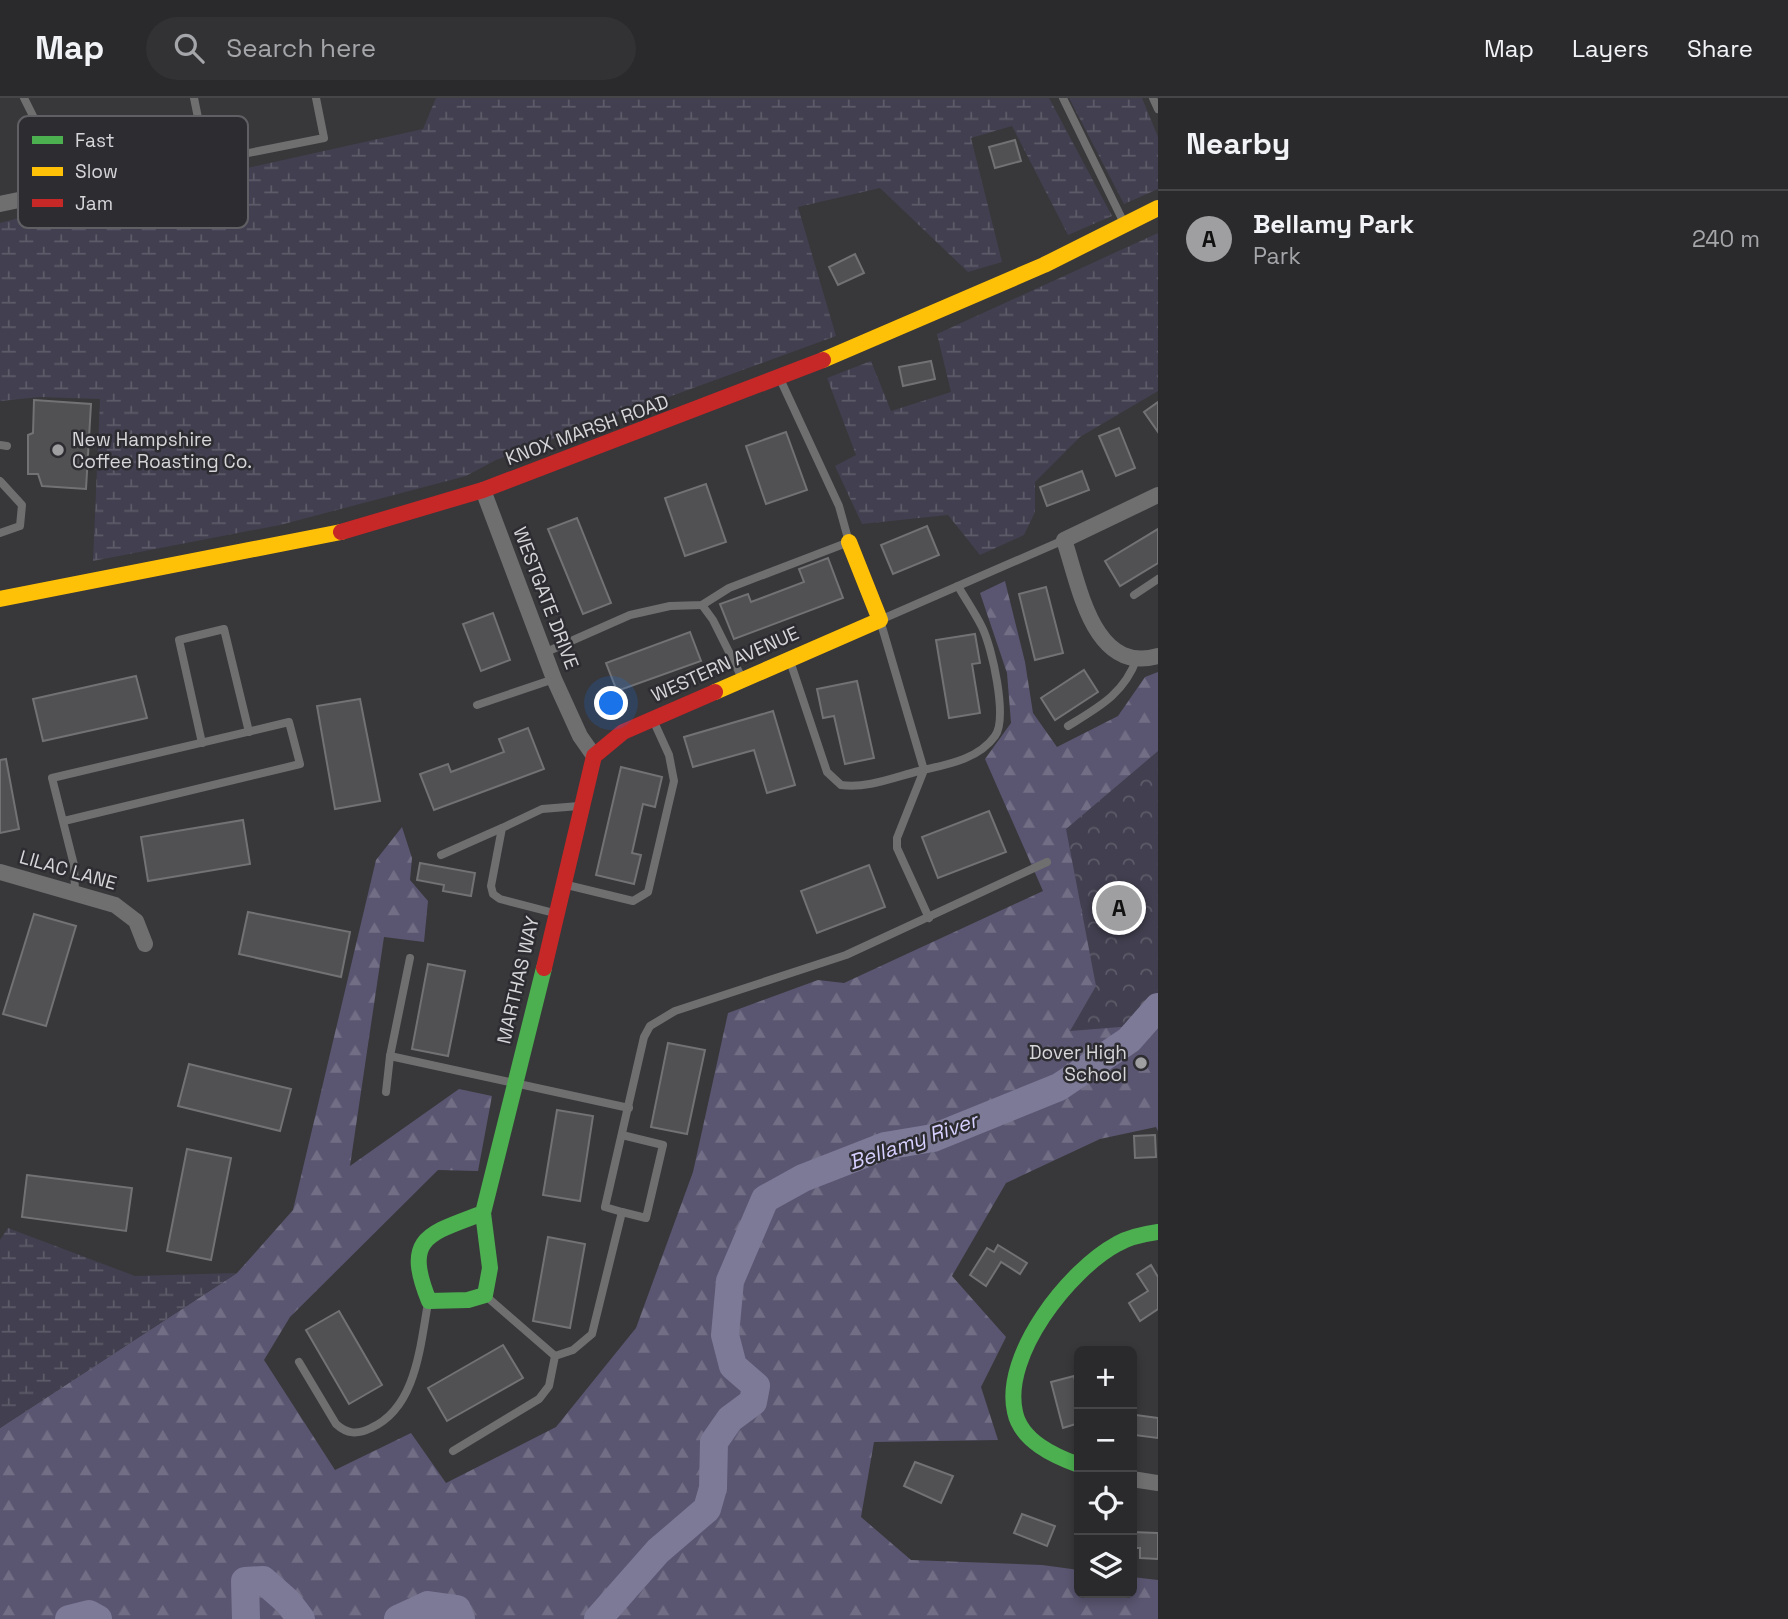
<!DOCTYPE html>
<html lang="en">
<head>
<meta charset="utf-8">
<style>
	body { margin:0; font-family:"Space Grotesk",sans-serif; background:#323134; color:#f1f3f6 }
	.controls { position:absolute; right:21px; bottom:21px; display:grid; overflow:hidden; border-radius:10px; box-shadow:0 4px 10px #0003 }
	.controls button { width:63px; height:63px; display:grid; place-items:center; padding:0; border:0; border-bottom:2px solid #464548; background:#2a292c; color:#f1f3f6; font:35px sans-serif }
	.you { position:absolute; left:612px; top:606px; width:24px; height:24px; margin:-18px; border:5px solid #fff; border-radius:50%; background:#1a73e8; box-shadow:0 0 0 10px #1a73e833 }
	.badge { display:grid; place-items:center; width:46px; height:46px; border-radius:50%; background:#9f9ea1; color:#111; font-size:23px; font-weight:700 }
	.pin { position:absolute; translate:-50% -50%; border:4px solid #fff; box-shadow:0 2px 7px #0006 }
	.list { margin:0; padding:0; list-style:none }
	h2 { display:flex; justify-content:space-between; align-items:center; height:91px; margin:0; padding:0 28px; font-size:30px }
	h2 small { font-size:23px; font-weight:400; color:#a5a6a9 }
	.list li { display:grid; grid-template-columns:46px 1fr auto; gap:21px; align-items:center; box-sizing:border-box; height:98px; padding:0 28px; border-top:2px solid #464548 }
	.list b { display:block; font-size:26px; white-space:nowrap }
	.list p { margin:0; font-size:23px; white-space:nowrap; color:#a5a6a9 }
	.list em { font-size:23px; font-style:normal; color:#a5a6a9 }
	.icon { flex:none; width:38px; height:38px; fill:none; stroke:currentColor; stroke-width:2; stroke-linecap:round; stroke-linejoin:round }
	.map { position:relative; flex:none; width:1158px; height:1521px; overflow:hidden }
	header { display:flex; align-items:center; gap:42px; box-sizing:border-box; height:98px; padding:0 35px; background:#2a292c; border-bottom:2px solid #464548 }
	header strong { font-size:33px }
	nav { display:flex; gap:38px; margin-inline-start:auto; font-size:24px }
	.search { width:490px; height:63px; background:#323134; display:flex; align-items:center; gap:18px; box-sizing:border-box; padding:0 24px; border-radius:38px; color:#a5a6a9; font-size:26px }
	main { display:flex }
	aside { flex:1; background:#2a292c }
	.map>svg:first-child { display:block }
	.forest { fill:url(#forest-firs) }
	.wetland { fill:url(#wetland-marsh) }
	.park { fill:url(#park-crowns) }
	.water { fill:url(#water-ripples) }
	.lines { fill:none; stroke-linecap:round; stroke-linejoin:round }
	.river { stroke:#7d7a98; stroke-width:28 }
	.building { fill:#515153; stroke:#727173; stroke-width:2 }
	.lane { stroke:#6f6f70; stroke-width:8 }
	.street { stroke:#6f6f70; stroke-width:16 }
	.fast { stroke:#4caf50; stroke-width:16 }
	.slow { stroke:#ffc107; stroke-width:16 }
	.jam { stroke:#c62828; stroke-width:16 }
	.poi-dot { fill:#9f9ea1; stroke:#2d2c31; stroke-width:2.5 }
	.labels { text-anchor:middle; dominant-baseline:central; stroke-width:5; stroke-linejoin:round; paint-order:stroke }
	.street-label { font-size:19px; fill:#d6d6d9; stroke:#2d2c31 }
	.poi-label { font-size:19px; fill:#d6d6d9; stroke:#2d2c31; text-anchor:start }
	.water-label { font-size:21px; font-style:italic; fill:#d5d0fe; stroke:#2d2c31 }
	.key { fill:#2d2c31; stroke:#605f63; stroke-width:2 }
	.key-label { font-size:19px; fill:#d6d6d9 }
</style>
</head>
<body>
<header>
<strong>Map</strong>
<div class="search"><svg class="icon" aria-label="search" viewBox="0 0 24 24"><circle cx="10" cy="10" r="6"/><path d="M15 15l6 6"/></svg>Search here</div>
<nav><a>Map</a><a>Layers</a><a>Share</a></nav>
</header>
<main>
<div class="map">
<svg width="1158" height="1521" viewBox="0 0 1158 1521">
	<defs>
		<pattern id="forest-firs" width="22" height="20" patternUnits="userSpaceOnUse" patternTransform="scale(1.75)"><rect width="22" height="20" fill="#5a5671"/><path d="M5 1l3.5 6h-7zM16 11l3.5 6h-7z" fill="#716e85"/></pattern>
		<pattern id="wetland-marsh" width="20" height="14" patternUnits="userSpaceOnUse" patternTransform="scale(1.75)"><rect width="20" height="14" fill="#423f50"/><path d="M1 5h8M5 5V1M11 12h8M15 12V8" fill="none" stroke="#5d5a69"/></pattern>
		<pattern id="park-crowns" width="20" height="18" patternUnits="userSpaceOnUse" patternTransform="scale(1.75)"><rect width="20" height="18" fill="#423f50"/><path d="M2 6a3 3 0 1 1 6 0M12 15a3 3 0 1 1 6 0" fill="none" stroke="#5d5a69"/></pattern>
		<pattern id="water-ripples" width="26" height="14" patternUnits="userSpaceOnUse" patternTransform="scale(1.75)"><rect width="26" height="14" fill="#7d7a98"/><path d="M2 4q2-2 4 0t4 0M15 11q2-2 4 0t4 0" fill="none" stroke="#68667a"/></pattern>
	</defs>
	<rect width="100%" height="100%" fill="#38373a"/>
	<path class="forest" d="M1005,483L1025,564L1033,615L1057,649L1118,618L1145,579L1158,574V1033L1156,1029L1100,1041L1006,1085L952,1178L1006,1239L981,1289L998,1342L874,1344L861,1419L911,1462L1042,1467L1079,1472V1495H1132V1479L1158,1482V1521H0V1330L237,1175L293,1112L376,762L402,729L412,760L410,782L428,803L424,844L384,839L350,1068L459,991L492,998L478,1073L438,1072L290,1219L264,1262L335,1372L411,1335L446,1385L556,1329L636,1230L693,1074L728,915L818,882L844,885L1043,793L985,661L1011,625L1007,575L980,495Z"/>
	<g class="wetland">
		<path d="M436,0H1049L1112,118L1068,137L1012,28L971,40L1002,164L968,174L880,90L798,109L836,238L496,362L466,378L280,427L93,463L100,301L40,299L0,303V125L114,95L164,118L189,112L198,94V81L423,31Z"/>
		<path d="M1069,0H1142L1158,39V91L1124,106Z"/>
		<path d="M1158,135V293L1080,339L1035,384V414L1024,437L980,457L948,417L862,426L835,368L856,357L827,280L871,263L891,313L951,294L937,236Z"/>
		<path d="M8,1130L135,1178L237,1175L0,1330V1142Z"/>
	</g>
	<path class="park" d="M1158,653V926L1070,933L1096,888L1066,731Z"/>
	<path class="water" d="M1158,896V922L1129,942Z"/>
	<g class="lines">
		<g class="river">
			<path d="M69,1521L89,1516L98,1521"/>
			<path d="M246,1521L245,1483L263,1482L288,1504L301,1521"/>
			<path d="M398,1521L428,1507L457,1511L461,1521"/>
			<path d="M598,1521L658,1453L707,1411L713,1390L714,1344L730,1321L753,1304L756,1288L733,1268L725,1237L730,1183L765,1101L803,1080L885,1048L933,1040L1059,989L1129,942L1158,909"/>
		</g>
	</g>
	<g class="building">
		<path d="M1015,42L1021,63L995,70L989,49Z"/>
		<path d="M855,156L864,175L838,187L829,169Z"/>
		<path d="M931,263L935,281L903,288L899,269Z"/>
		<path d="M34,302L91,306L86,391L42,388L38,376H28V337L33,335Z"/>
		<path d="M1158,304V334L1144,314Z"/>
		<path d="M1119,330L1135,370L1116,378L1099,338Z"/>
		<path d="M786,334L807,392L766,406L746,348Z"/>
		<path d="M1082,373L1089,392L1047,408L1040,389Z"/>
		<path d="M706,386L726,444L685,458L665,400Z"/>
		<path d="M577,420L611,505L583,516L548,431Z"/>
		<path d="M927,428L939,457L893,476L881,447Z"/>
		<path d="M1158,431V465L1120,488L1105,463Z"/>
		<path d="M828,460L843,500L734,541L720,506L748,496L751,504L804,484L799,471Z"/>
		<path d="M1046,489L1063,555L1035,562L1019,496Z"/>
		<path d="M493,515L510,562L481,573L463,526Z"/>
		<path d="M690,534L701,563L617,593L606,565Z"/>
		<path d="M975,536L980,565L972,566L980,615L949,620L936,542Z"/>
		<path d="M1084,572L1098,594L1055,622L1041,600Z"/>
		<path d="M136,578L147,620L43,643L33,601Z"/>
		<path d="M857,583L874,660L845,666L834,618L823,620L817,591Z"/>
		<path d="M360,601L380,703L335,711L317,608Z"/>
		<path d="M773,613L795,687L767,695L754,652L693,669L684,639Z"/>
		<path d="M528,630L544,671L434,712L420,676L448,666L451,674L504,654L499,641Z"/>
		<path d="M6,661L19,731L0,735V662Z"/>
		<path d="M621,669L662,679L655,709L643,706L632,755L641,757L634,786L596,777Z"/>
		<path d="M989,713L1006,754L938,780L922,739Z"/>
		<path d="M243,722L250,766L148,783L141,739Z"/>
		<path d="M420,765L475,775L471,798L443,793L444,787L417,782Z"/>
		<path d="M869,767L885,809L817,835L801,793Z"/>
		<path d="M248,814L350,834L341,879L239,856Z"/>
		<path d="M34,816L76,828L46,928L3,916Z"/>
		<path d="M428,866L465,873L448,958L412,951Z"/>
		<path d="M668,945L705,952L687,1036L651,1029Z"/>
		<path d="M189,966L291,991L280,1033L178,1008Z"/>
		<path d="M557,1012L593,1018L580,1103L543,1097Z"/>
		<path d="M1155,1037L1156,1059L1135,1060L1134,1038Z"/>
		<path d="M187,1051L231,1060L211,1162L167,1153Z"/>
		<path d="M27,1077L132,1090L126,1133L22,1119Z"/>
		<path d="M548,1139L585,1146L570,1230L533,1223Z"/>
		<path d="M998,1147L1027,1165L1020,1176L1001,1164L986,1188L970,1177L987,1150L994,1154Z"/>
		<path d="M1151,1167L1158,1179V1211L1140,1223L1129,1205L1148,1193L1137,1176Z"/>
		<path d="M339,1213L382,1287L349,1306L306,1232Z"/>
		<path d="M503,1247L523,1280L447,1323L428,1290Z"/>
		<path d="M1074,1278L1079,1300V1325L1063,1330L1051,1284Z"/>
		<path d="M1136,1317L1158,1320V1340L1134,1337Z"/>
		<path d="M915,1364L953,1378L941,1405L904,1388Z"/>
		<path d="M1022,1416L1055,1428L1047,1448L1014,1435Z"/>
		<path d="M1132,1434L1158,1435V1461L1140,1460V1450H1132Z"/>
	</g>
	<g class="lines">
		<g class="lane">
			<path d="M24,0L38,28L66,50L75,89"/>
			<path d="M194,0L207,64"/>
			<path d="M1063,0L1124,125"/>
			<path d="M1153,0L1158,11"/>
			<path d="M62,46L76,34L112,24"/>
			<path d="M158,73L324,40L316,0"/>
			<path d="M0,347L7,348"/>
			<path d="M0,383L22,407L20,428L0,435"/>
			<path d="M958,488L1064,442"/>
			<path d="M1134,497L1158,481"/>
			<path d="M702,507L713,522L742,580"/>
			<path d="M544,555L630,517L670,508L702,507L729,490L849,444L839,408L781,283"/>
			<path d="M790,563L827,674L841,687C866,691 895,679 919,673C945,667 978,662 995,638C1008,620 992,549 982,529C975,515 966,502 958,488L880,522L924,672L897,740V750L929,820"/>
			<path d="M477,607L554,581"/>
			<path d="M1068,628C1099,609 1124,596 1137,560"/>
			<path d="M202,645L179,542L224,531L249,634"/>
			<path d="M64,723L300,666L289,624L52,680L74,767L75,794"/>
			<path d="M441,757L502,730"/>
			<path d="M567,787L633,803L648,794L674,683L669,657L654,624"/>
			<path d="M554,815L500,801L493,796L491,788L502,730L542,711L579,708"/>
			<path d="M410,860L390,958L629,1010"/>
			<path d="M386,994L390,958"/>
			<path d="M622,1114L605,1109L644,939L650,928L675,913L846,857L1047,764"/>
			<path d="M487,1199L555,1258"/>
			<path d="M299,1264L336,1326C347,1336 357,1337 371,1330C416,1310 420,1249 428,1205"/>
			<path d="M453,1353L539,1301L549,1288L555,1258L573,1252L592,1236L622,1114L646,1120L663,1047L622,1037"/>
		</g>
		<g class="street">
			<path d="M0,106L158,73"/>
			<path d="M483,392L554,581L580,638L594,658"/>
			<path d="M1158,397L1064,442C1079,485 1092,577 1158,558"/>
			<path d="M0,774L115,807L136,823L145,846"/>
			<path d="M1132,1381L1158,1385"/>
		</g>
		<g class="fast">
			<path d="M483,1115L490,1170L485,1197L468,1202L429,1203C403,1139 428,1136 483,1115L544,870"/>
			<path d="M1079,1367C1054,1358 1021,1343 1015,1314C1002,1257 1069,1172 1117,1146C1129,1139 1144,1136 1158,1134"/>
		</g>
		<g class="slow">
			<path d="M823,262L1044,167L1158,110"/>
			<path d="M0,501L341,434"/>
			<path d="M715,594L880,522L849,444"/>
		</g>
		<g class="jam">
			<path d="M341,434L483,392L823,262"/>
			<path d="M544,870L594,658L623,634L715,594"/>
		</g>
	</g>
	<g class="poi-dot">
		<circle cx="58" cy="352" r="7"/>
		<circle cx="1141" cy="965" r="7"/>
	</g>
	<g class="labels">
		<g class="street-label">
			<text transform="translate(587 332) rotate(-20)">KNOX MARSH ROAD</text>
			<text transform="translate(546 500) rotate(69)">WESTGATE DRIVE</text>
			<text transform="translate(725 566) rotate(-24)">WESTERN AVENUE</text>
			<text transform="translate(68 772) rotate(16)">LILAC LANE</text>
			<text transform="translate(518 882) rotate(-77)">MARTHAS WAY</text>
		</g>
		<g class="poi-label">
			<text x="72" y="341">New Hampshire<tspan x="72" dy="22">Coffee Roasting Co.</tspan></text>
			<text x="1127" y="954" text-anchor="end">Dover High<tspan x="1127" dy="22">School</tspan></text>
		</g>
		<g class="water-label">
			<text transform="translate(913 1043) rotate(-19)">Bellamy River</text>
		</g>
	</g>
	<rect x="18" y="18" width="230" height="112" rx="10" class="key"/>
	<rect x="32" y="38" width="31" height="8" fill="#4caf50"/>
	<rect x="32" y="69" width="31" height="9" fill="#ffc107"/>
	<rect x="32" y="101" width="31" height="8" fill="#c62828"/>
	<g class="key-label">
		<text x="75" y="49">Fast</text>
		<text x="75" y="80">Slow</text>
		<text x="75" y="112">Jam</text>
	</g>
</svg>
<div class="controls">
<button>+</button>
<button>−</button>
<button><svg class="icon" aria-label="locate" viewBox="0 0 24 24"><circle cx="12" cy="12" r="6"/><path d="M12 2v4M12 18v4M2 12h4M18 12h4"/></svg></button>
<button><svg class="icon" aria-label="layers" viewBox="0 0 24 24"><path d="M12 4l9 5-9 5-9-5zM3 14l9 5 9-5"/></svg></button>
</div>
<div class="you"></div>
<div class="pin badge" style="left:1119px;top:810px">A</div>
</div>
<aside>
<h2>Nearby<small></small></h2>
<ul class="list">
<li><span class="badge">A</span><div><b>Bellamy Park</b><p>Park</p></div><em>240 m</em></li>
</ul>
</aside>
</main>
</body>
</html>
